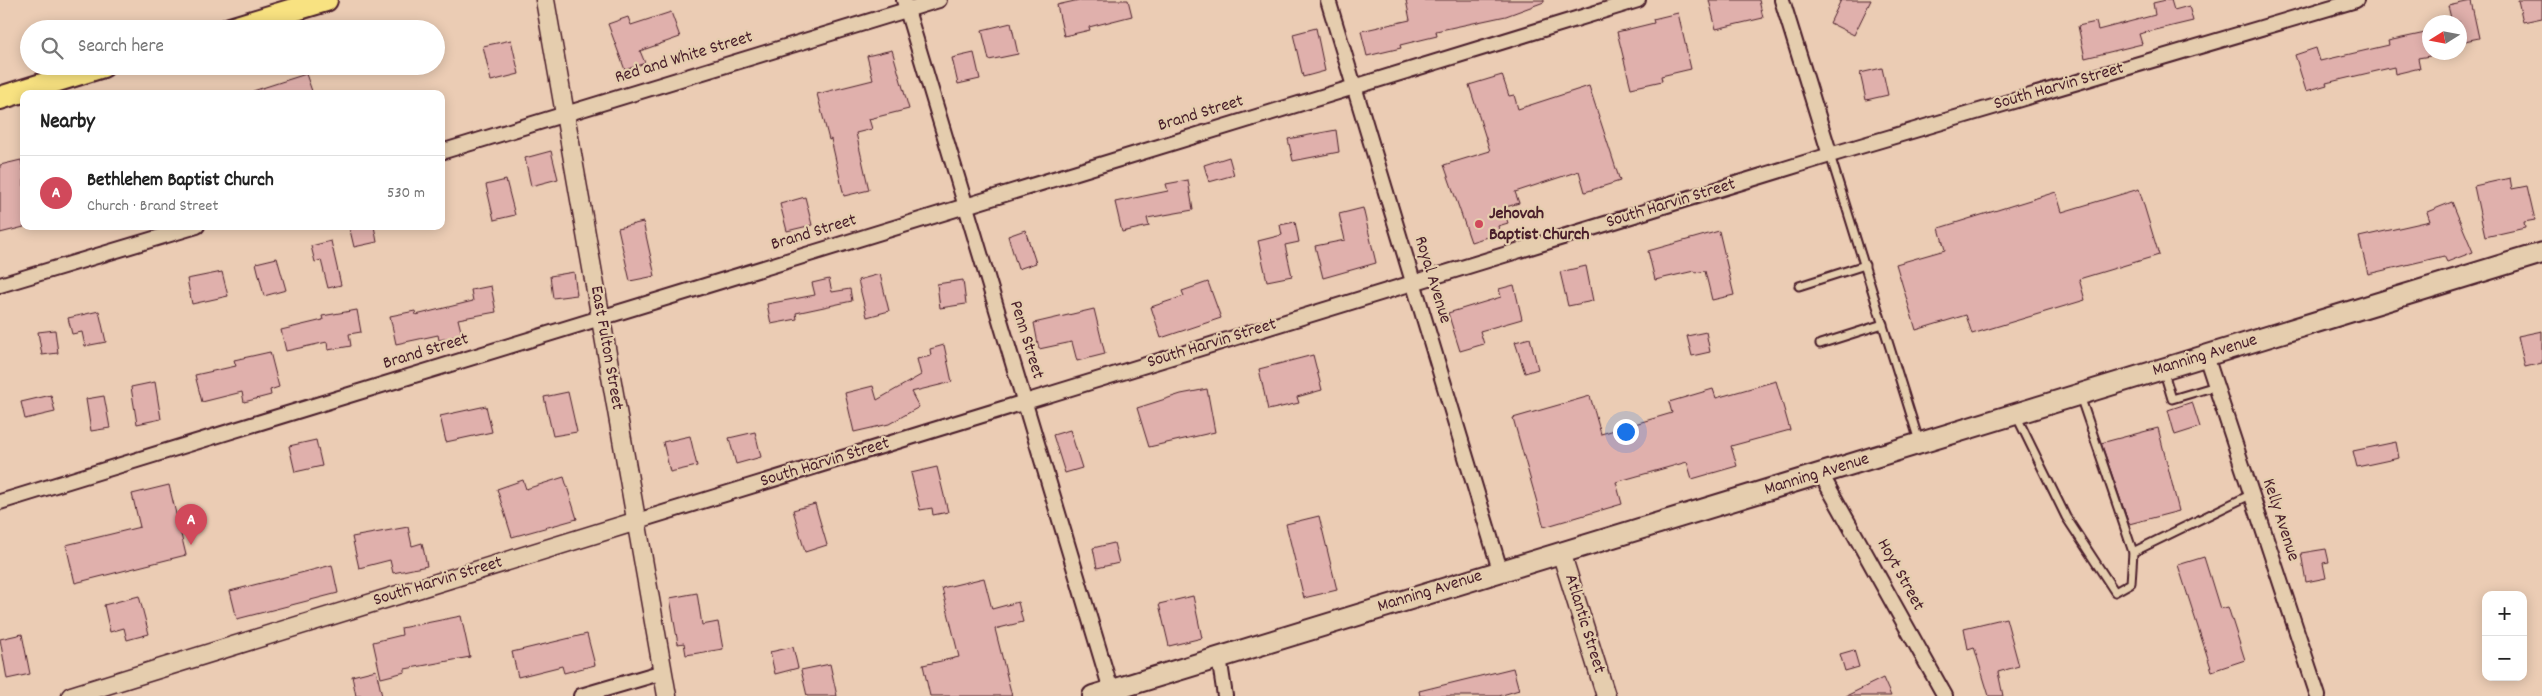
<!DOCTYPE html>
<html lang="en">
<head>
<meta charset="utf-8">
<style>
	body { margin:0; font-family:Dekko,sans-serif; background:#f6f6f6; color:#222 }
	.controls { position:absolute; right:15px; bottom:15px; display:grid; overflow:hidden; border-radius:10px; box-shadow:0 2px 12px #0003 }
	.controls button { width:45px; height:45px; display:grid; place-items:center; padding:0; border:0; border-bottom:1px solid #e0e0e0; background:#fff; color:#222; font:25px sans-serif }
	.compass { position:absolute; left:2422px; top:15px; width:45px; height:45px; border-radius:50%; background:#fff; box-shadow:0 2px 12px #0003; rotate:259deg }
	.you { position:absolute; left:1625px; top:431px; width:18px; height:18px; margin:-12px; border:4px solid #fff; border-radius:50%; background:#1a73e8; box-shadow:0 0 0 8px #1a73e833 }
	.badge { display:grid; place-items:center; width:32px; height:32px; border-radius:50%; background:#d1495b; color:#fff; font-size:16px; font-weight:700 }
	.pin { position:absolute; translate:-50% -41px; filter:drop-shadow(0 1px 2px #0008) }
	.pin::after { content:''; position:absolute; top:26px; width:18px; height:15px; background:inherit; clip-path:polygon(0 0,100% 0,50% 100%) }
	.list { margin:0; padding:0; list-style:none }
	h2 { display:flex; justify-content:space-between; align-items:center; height:65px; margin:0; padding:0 20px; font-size:21px }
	h2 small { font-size:16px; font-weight:400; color:#767676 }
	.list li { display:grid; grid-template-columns:32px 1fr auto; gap:15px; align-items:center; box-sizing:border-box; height:75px; padding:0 20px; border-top:1px solid #e0e0e0 }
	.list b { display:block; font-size:19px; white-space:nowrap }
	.list p { margin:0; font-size:16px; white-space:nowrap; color:#767676 }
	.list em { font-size:16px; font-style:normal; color:#767676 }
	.icon { flex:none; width:28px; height:28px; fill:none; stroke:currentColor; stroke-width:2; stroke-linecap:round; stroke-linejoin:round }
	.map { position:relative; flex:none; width:2542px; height:696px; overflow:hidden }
	.search { position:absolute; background:#fff; box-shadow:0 2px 12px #0003; left:20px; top:20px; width:425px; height:55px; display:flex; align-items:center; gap:12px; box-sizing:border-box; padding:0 18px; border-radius:28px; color:#767676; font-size:19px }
	.panel { position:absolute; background:#fff; box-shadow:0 2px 12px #0003; left:20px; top:90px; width:425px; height:140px; border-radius:10px }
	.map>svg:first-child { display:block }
	.building { fill:#e0b0ac; stroke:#4a1f2b }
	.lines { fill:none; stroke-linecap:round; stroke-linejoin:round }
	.service-casing { stroke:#4a1f2b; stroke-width:11 }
	.minor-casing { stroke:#4a1f2b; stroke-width:18 }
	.tertiary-casing { stroke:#4a1f2b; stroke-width:21 }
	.secondary-casing { stroke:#4a1f2b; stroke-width:24 }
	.primary-casing { stroke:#4a1f2b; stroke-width:26 }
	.service { stroke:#e5cdae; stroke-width:7 }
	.minor { stroke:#e5cdae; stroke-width:14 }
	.tertiary { stroke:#e5cdae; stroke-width:18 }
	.secondary { stroke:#e5cdae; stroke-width:20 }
	.primary { stroke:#f8e281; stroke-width:22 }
	.poi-dot { fill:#d1495b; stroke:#e5cdae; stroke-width:2 }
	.labels { text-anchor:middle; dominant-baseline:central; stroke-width:4.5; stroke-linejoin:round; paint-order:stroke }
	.street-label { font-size:18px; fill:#4a1f2b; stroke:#e5cdae }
	.poi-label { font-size:18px; font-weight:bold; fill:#4a1f2b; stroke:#e5cdae; text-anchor:start }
</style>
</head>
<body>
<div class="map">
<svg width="2542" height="696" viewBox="0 0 2542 696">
	<rect width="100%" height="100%" fill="#ebccb4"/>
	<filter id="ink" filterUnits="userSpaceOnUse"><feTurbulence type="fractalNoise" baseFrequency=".02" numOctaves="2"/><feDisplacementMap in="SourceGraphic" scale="10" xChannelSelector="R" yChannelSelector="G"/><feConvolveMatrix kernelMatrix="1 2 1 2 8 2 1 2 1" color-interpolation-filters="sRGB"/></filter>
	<g filter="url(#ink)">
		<g class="building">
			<path d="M1079,0H1128L1132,16L1089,27L1090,30L1064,36L1057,5Z"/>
			<path d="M1406,0H1544V2L1506,16L1436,31L1437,36L1400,45L1401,48L1367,56L1361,31L1410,20Z"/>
			<path d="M1709,0H1759L1763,18L1716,29Z"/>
			<path d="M1841,0H1871L1854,35L1830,23Z"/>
			<path d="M2166,0H2171L2174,10L2189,6L2193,21L2139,34L2142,44L2085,58L2078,26L2096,22L2098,30L2155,15L2153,3Z"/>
			<path d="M2518,0H2542V18L2523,22Z"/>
			<path d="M2471,1L2479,38L2460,42V22H2452L2448,6Z"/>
			<path d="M671,12L680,37L640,51L645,63L625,70L608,24L628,17L631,25Z"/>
			<path d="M1678,13L1691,69L1661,76L1662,81L1631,88L1617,32L1654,23L1653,19Z"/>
			<path d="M1011,23L1018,54L989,60L982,30Z"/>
			<path d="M1316,28L1325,71L1303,77L1293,34Z"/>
			<path d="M2430,32V56L2418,58L2420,68L2395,74L2394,67L2326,83L2327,85L2306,91L2295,55L2316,48L2320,61L2389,45L2388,41Z"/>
			<path d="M511,40L519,74L491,81L483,46Z"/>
			<path d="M892,50L909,109L869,119L872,129L856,133L869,190L844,196L831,139L829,140L817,94L873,80L867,56Z"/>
			<path d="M974,53L980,79L958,84L952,58Z"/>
			<path d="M1882,68L1888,95L1866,100L1860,73Z"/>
			<path d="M306,74L313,94H254L253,91Z"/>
			<path d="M1502,75L1509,96L1514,95L1518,109L1589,86L1620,181L1585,192L1579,171L1515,192L1519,203L1503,208L1508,223L1498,226L1500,233L1471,242L1444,165L1490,151L1469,85Z"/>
			<path d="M1336,130L1339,152L1293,161L1288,139Z"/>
			<path d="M551,151L558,179L531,186L525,158Z"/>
			<path d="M1229,157L1234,175L1209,182L1204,165Z"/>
			<path d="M21,160L24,174V227L0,233V165Z"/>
			<path d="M2510,178L2512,189L2527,186L2535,220L2524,222L2525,228L2485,237L2474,186Z"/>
			<path d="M506,180L515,215L494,220L486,185Z"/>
			<path d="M1188,180L1193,210L1147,218L1149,226L1122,232L1115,202L1168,191L1166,184Z"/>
			<path d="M2139,189L2159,255L2079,279L2085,300L1972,334L1966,315L1916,330L1896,264L1945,250L1939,228L2056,192L2062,212Z"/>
			<path d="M805,197L812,225L787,231L780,204Z"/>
			<path d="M2452,202L2473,252L2447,262L2444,256L2368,274L2359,237L2430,221L2427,212Z"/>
			<path d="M1363,208L1376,263L1323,278L1315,246L1345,240L1339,214Z"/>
			<path d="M643,222L655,276L630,281L618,228Z"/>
			<path d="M1295,222L1299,242L1285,245L1292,276L1267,281L1258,241L1282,235L1280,225Z"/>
			<path d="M349,226H374L377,242L354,247Z"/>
			<path d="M1025,230L1036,263L1018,269L1008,236Z"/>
			<path d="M1719,231L1734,295L1712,300L1705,271L1695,273L1694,271L1655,280L1648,251Z"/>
			<path d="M331,241L341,285L328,288L321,260L315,262L311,246Z"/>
			<path d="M277,258L286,290L264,296L256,263Z"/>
			<path d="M1586,266L1593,301L1568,306L1560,272Z"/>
			<path d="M222,272L228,296L192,304L187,279Z"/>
			<path d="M574,272L577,295L553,298L550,276Z"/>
			<path d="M880,274L889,311L867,317L858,280Z"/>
			<path d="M829,279L832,292L850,289L852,301L796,313L797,319L771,324L767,304L815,295L812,283Z"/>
			<path d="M963,280L966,304L940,308L937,284Z"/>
			<path d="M1208,282L1221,318L1161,338L1151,307L1184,296L1182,291Z"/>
			<path d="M1514,285L1522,319L1480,331L1484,344L1460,351L1448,313L1501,297L1499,289Z"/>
			<path d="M491,286L496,312L458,319L462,335L439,340L438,335L396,344L390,316L415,311L416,315L473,301L471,290Z"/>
			<path d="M1094,309L1105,354L1077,361L1072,342L1039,349L1034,323Z"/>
			<path d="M357,310L361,332L349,334L351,346L328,350L327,342L286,351L281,330L323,320L322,316Z"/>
			<path d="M99,311L106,342L85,346L82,332L72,334L68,318Z"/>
			<path d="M55,330L58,353L42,355L38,332Z"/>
			<path d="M2542,331V363L2525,367L2518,336Z"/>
			<path d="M1706,332L1710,352L1692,356L1687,336Z"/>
			<path d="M1530,338L1538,369L1525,373L1515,342Z"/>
			<path d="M944,345L952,382L911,392L919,407L889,424L854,432L845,393L873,386L877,400L921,375L917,359L931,356L930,349Z"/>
			<path d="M270,352L279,387L270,390L271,395L244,402L242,392L202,402L195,375L236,366L234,360Z"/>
			<path d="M1313,355L1322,390L1297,397L1299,403L1268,410L1259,369Z"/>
			<path d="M1776,381L1790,430L1731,446L1737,466L1692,479L1687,462L1616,482L1622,504L1544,527L1513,418L1590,396L1601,434L1672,413L1669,402L1713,389L1716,398Z"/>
			<path d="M155,382L161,419L137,424L131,387Z"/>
			<path d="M1207,389L1215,432L1149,447L1137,408L1181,394Z"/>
			<path d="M568,392L577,432L553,436L544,397Z"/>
			<path d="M51,395L55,412L25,419L21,402Z"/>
			<path d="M104,396L110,428L91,431L86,399Z"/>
			<path d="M2192,402L2200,427L2175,435L2168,410Z"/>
			<path d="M486,406L492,432L446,442L440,416Z"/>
			<path d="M2158,428L2179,511L2129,524L2101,443Z"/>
			<path d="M1070,430L1082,468L1065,473L1053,435Z"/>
			<path d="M755,432L761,457L736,464L729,438Z"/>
			<path d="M690,436L697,466L670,472L663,442Z"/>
			<path d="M316,440L322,466L295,472L289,446Z"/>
			<path d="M2396,442L2399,458L2357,467L2353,451Z"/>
			<path d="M937,467L948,512L933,515L932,508L920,510L911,473Z"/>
			<path d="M564,477L577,519L512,537L497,489L523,480L526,489Z"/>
			<path d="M169,485L186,555L75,583L66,545L140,527L132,494Z"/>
			<path d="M815,504L827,545L805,552L793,510Z"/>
			<path d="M1319,516L1337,590L1304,598L1286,524Z"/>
			<path d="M408,527L412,546L422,543L427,566L393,573L390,560L359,568L352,537Z"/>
			<path d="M1114,543L1119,563L1097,568L1093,548Z"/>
			<path d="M2326,549L2329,562L2323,563L2326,578L2306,582L2301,553Z"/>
			<path d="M2204,557L2220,609L2228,607L2245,660L2212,671L2178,565Z"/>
			<path d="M332,565L338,593L237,619L230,591Z"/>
			<path d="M984,578L992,609L1018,602L1023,622L995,629L1012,696H930L923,665L959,657L942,588Z"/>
			<path d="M697,593L702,625L718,622L723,649L686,655L684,643L678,644L670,598Z"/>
			<path d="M139,596L149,634L127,640L124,628L110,632L104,605Z"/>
			<path d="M1193,596L1202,638L1169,646L1159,604Z"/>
			<path d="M461,616L470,657L405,669V672L381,678L373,642L402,635L401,628Z"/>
			<path d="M2006,618L2019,666L1998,672L2003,696H1989L1974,647L1968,649L1964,628Z"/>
			<path d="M22,634L30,674L7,679L0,639Z"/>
			<path d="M587,634L595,665L564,673L562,666L518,677L512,652Z"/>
			<path d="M793,647L798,668L775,674L770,652Z"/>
			<path d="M1854,650L1859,667L1845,671L1840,654Z"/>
			<path d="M830,664L837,696H807L801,670Z"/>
			<path d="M1513,668L1519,690L1499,696H1420L1419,691Z"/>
			<path d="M376,670L382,696H356L352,676Z"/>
			<path d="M1883,678L1891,696H1846Z"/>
		</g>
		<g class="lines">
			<g class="service-casing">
				<g id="service">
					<path d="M1830,155L1919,441"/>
					<path d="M1799,286L1865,265"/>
					<path d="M1820,344L1883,324"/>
					<path d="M2163,369L2172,399L2216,386"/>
					<path d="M2080,396L2133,552"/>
					<path d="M2016,415L2066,517L2115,592L2131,583L2133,552L2252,494"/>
				</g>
			</g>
			<g class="minor-casing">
				<g id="minor">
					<path d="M904,0L1111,690"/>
					<path d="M1328,0L1500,570"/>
					<path d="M1782,0L1830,155"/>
					<path d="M441,152L939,0"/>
					<path d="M0,285L197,226"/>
					<path d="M2206,356L2318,696"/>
					<path d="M1821,474L1945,696"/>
					<path d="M0,502L1638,0"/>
					<path d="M637,521L1830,155L2356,0"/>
					<path d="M1219,657L1225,696"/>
					<path d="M581,696L663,672"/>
				</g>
			</g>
			<g class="tertiary-casing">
				<g id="tertiary">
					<path d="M545,0L667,696"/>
					<path d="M1561,552L1606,696"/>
					<path d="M71,696L637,521"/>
				</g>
			</g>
			<g class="secondary-casing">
				<path id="secondary" d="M1093,696L2542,253"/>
			</g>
			<g class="primary-casing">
				<g id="primary">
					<path d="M230,29L326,0"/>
					<path d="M0,98L103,66"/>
				</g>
			</g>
			<use href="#service" class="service"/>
			<use href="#minor" class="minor"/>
			<use href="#tertiary" class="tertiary"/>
			<use href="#secondary" class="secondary"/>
			<use href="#primary" class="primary"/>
		</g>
	</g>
	<circle class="poi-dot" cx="1479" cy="224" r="5"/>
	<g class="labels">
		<g class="street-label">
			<text transform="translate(684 58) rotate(-17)">Red and White Street</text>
			<text transform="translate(2059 87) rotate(-16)">South Harvin Street</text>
			<text transform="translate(1201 114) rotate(-17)">Brand Street</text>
			<text transform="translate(1671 204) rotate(-17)">South Harvin Street</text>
			<text transform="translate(814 233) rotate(-17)">Brand Street</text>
			<text transform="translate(1432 280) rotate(73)">Royal Avenue</text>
			<text transform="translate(1026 340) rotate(73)">Penn Street</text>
			<text transform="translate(1212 344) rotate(-17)">South Harvin Street</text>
			<text transform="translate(606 348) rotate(80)">East Fulton Street</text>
			<text transform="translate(426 352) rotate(-17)">Brand Street</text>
			<text transform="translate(2205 356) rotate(-17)">Manning Avenue</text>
			<text transform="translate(825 463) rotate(-17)">South Harvin Street</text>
			<text transform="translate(1817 475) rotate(-17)">Manning Avenue</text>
			<text transform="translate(2280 520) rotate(72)">Kelly Avenue</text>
			<text transform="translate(1900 575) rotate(61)">Hoyt Street</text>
			<text transform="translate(438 582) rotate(-17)">South Harvin Street</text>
			<text transform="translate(1430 592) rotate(-17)">Manning Avenue</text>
			<text transform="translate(1584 624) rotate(73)">Atlantic Street</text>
		</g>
		<g class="poi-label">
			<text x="1489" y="214">Jehovah<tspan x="1489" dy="21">Baptist Church</tspan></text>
		</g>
	</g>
</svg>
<div class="controls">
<button>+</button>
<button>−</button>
</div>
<svg class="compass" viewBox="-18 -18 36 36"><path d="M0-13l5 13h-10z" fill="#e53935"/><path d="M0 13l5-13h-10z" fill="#767676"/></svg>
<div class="you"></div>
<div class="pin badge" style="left:191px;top:545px">A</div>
<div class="search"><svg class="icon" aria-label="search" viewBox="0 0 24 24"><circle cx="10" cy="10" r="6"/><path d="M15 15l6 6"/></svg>Search here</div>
<section class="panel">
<h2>Nearby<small></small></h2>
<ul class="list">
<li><span class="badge">A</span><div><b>Bethlehem Baptist Church</b><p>Church · Brand Street</p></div><em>530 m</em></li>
</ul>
</section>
</div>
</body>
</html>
